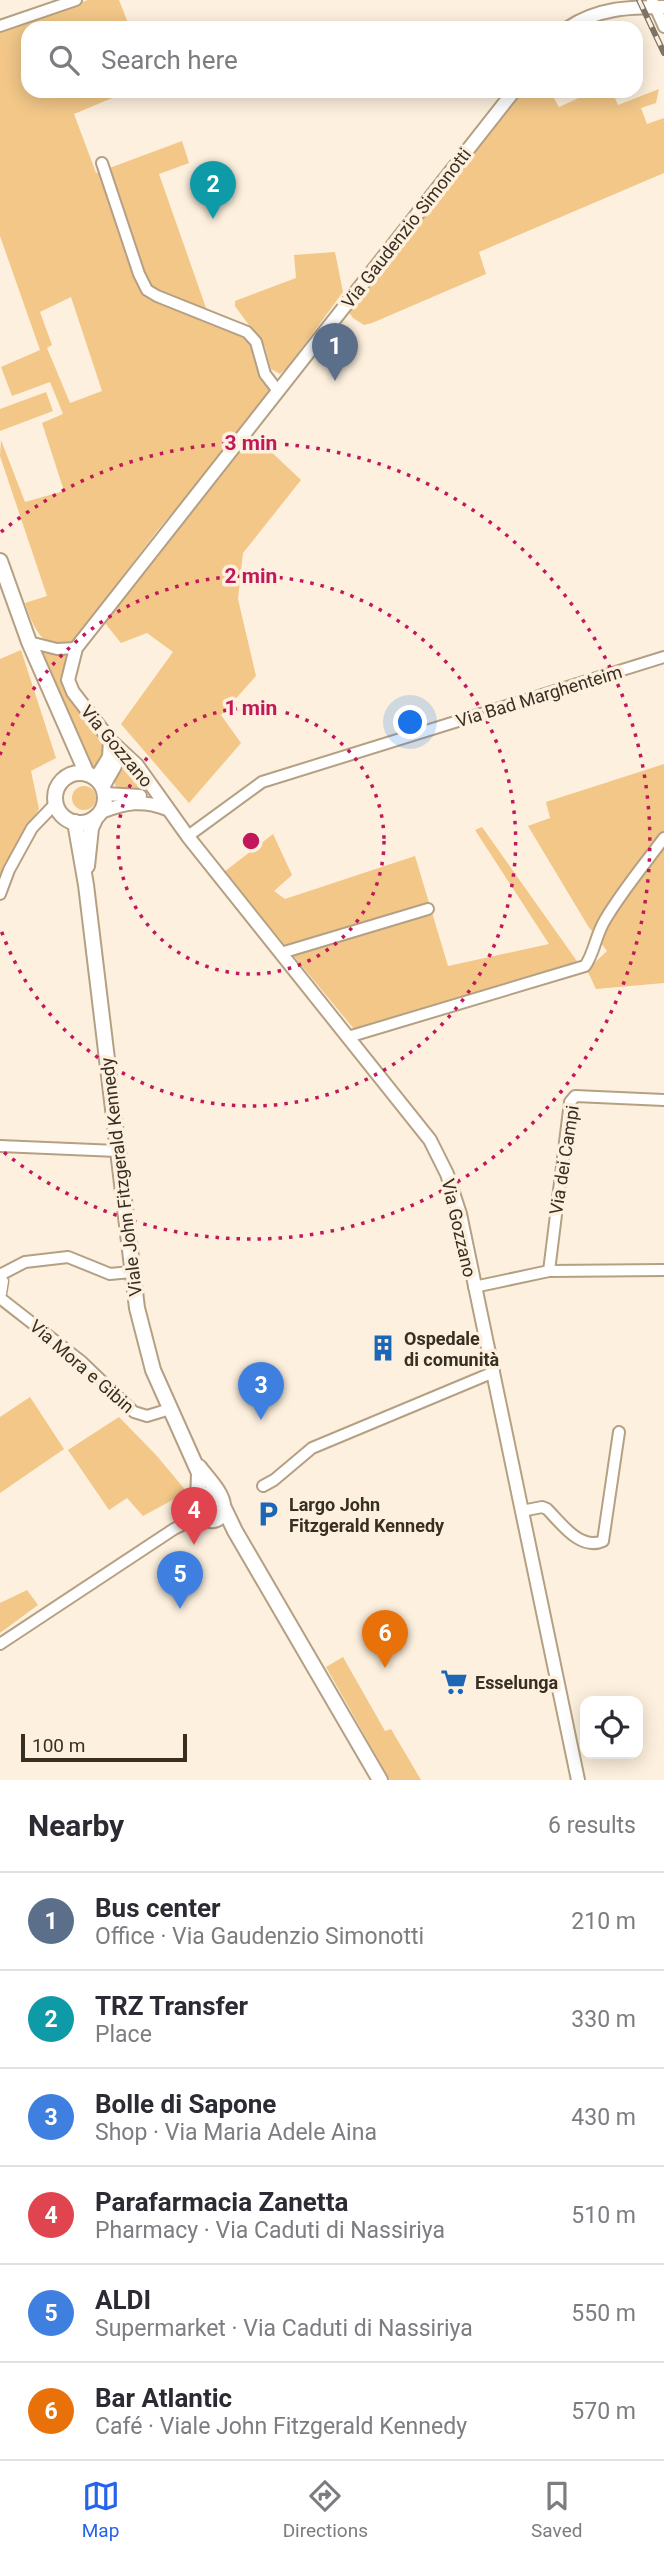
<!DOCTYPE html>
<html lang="en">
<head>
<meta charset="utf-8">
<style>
	body { margin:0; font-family:Roboto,sans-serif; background:#f2f2f3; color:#2b2b33 }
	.controls { position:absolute; right:21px; bottom:21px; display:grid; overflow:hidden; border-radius:14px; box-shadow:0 4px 18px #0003 }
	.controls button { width:63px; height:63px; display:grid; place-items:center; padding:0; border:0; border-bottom:2px solid #e1e1e2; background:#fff; color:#2b2b33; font:35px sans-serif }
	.scale { position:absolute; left:21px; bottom:18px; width:166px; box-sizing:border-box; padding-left:7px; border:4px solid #382f23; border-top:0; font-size:19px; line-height:24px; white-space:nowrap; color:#382f23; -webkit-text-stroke:5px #fdf0de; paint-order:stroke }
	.you { position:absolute; left:411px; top:723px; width:24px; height:24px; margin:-18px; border:5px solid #fff; border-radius:50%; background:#1a73e8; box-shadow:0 0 0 10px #1a73e833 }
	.badge { display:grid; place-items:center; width:46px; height:46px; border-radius:50%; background:#2563eb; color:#fff; font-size:23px; font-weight:700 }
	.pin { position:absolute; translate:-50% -58px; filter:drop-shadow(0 2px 4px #0008) }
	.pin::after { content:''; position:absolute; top:37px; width:24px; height:21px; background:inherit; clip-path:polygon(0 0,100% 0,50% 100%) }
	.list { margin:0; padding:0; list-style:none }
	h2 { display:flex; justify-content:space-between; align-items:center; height:91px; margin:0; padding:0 28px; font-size:30px }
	h2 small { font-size:23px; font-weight:400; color:#7c7c81 }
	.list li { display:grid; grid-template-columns:46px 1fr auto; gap:21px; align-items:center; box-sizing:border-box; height:98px; padding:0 28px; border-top:2px solid #e1e1e2 }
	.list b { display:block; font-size:26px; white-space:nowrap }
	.list p { margin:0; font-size:23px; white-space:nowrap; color:#7c7c81 }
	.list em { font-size:23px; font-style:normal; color:#7c7c81 }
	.icon { flex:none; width:38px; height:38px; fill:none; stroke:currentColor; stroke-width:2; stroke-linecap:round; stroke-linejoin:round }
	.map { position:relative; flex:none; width:664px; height:1780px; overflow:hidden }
	.search { position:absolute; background:#fff; box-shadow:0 4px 18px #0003; left:21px; right:21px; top:21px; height:77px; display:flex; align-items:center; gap:18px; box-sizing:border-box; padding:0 24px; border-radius:21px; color:#7c7c81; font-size:26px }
	.sheet { height:679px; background:#fff }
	nav { display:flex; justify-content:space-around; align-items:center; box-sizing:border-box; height:98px; border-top:2px solid #e1e1e2; background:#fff; font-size:19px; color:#7c7c81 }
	nav a { display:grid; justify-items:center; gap:4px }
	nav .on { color:#2563eb }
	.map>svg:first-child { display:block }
	.green { fill:#f2c788; fill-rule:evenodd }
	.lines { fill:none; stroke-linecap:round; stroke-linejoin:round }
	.pedestrian-casing { stroke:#b5a083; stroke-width:11 }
	.minor-casing { stroke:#b5a083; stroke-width:14 }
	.tertiary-casing { stroke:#b5a083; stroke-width:16 }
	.secondary-casing { stroke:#b5a083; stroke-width:18 }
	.pedestrian { stroke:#fff; stroke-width:8 }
	.minor { stroke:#fff; stroke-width:10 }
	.tertiary { stroke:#fff; stroke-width:12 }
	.secondary { stroke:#fff; stroke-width:14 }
	.rail-casing { stroke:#7e7466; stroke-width:6 }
	.rail { stroke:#fdf0de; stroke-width:3.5; stroke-dasharray:10; stroke-linecap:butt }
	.ring { fill:none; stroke:#c2185b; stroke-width:3.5; stroke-dasharray:3.5 7 }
	.labels { text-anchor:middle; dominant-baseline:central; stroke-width:7; stroke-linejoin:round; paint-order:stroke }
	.street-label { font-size:18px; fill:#382f23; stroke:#fdf0de }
	.poi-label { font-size:18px; font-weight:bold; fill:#382f23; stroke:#fdf0de; text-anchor:start }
	.centre { fill:#c2185b; stroke:#fdf0de; stroke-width:3.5 }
	.ring-label { font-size:21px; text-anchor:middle; font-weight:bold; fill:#c2185b; stroke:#fdf0de; stroke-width:7; stroke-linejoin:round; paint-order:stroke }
</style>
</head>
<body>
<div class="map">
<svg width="664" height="1780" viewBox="0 0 664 1780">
	<rect width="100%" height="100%" fill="#fdf0de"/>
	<g class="green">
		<path d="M88,0H119L130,28H28V91H129L74,114L96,173L182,141L189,163L159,174L212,325C275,342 240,356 273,393L157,531L71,644C42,652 33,626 25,603L47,596L0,456L1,440L25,502L64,491L42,423L63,414L50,382L12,396L1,367L40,350L0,236V30ZM71,297L102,391L70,403L47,348L52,345L40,312Z"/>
		<path d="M659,89L656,103L641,108L647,124L664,118V173L479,252L486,274L372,323L364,325L353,318L344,306L514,91H550L559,107L594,91H612L618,105Z"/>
		<path d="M335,252L343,292L287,368L280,374L271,369L265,347L235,306V301L296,278L294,255Z"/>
		<path d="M46,392L53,411L0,431V409Z"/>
		<path d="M248,430L301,480L243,553L238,599L256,676L221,715L241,743L189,803L121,724L173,652L147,633L121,643L100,617Z"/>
		<path d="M21,650L56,758L31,771L39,809L18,843L0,888V659Z"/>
		<path d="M38,651L69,655L68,691L105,749L106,753L97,767H92L83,759Z"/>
		<path d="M664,764V983L596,989L587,970L607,951L588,926L528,826L550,818L546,802Z"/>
		<path d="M126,768L132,771L145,787L143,791H121L115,785V773Z"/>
		<circle cx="84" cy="798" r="12"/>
		<path d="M482,827L579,964L354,1029L224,872L273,834L292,875L274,891L285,899L415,856L448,966L549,944L475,830Z"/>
		<path d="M30,1397L64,1449L0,1493V1417Z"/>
		<path d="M119,1417L156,1455L187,1492L143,1516L127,1498L109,1510L68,1450Z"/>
		<path d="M27,1590L38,1605L0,1633V1603Z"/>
		<path d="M343,1657L385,1731L391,1729L421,1780H390L326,1667Z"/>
	</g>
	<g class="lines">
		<g class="pedestrian-casing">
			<path id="pedestrian" d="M0,1277L4,1281L1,1299"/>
		</g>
		<g class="minor-casing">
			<g id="minor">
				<path d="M652,0L664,27"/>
				<path d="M0,26L76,0"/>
				<path d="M102,163L139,274L147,290L157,296L247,332L256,342L265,374L278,391"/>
				<path d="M29,642L57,649L76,648"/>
				<path d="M188,836L262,782L664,657"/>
				<path d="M0,894L9,870L32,828L56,803"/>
				<path d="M281,953L428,909"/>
				<path d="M348,1037L585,966C594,954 596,934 605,920C622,891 644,865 664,838"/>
				<path d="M0,1146L117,1151"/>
				<path d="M549,1271L570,1102L575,1096L664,1100"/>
				<path d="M0,1275L25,1262L68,1257L110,1274L131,1272"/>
				<path d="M474,1287L549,1271L664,1270"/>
				<path d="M0,1298L82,1362L134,1412L147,1416L170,1409"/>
				<path d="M263,1486L274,1480L312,1448L494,1372"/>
				<path d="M522,1511L542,1507L547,1509C561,1523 580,1551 603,1541L619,1432"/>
				<path d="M0,1644L174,1529L188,1522L207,1520"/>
			</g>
		</g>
		<g class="tertiary-casing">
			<g id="tertiary">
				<path d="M568,28C598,8 629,7 664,7"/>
				<path d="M514,91L76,648L68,680L73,692L110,740L137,765L189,838L430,1140L447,1174L460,1214L578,1780"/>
				<path d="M96,778L109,757L110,740"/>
				<path d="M103,787L115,766L118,748"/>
				<path d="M105,794L140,796"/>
				<path d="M101,812C125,803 142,799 167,809"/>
			</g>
		</g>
		<g class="secondary-casing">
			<g id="secondary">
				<path d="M0,561L29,642L87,774"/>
				<circle cx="80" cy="798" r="25"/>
				<path d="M75,822L86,885L137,1308L153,1370L199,1473L198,1502"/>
				<path d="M87,866L91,828L96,817"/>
				<path d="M199,1467C206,1477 223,1493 223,1506C224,1524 203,1525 197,1509L201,1498L208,1494L220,1499"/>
				<path d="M223,1506L235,1531L380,1780"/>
			</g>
		</g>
		<use href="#pedestrian" class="pedestrian"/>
		<use href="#minor" class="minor"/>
		<use href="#tertiary" class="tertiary"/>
		<use href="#secondary" class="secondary"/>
		<g class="rail-casing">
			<path id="rail" d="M639,0L664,53"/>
		</g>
		<use href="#rail" class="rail"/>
	</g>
	<g class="ring">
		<circle cx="251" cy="841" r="133"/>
		<path d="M0 755A265 265 0 1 1 0 927"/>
		<path d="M1 532A398 398 0 1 1 1 1150"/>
	</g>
	<defs>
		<g id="building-bare" transform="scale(2.1)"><path d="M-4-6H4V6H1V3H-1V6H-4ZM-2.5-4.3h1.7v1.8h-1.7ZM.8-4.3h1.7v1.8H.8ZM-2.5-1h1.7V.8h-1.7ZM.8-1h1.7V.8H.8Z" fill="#1d66b6" stroke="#fdf0de" stroke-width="2.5" paint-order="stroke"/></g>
		<g id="parking-bare" transform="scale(2.1)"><path d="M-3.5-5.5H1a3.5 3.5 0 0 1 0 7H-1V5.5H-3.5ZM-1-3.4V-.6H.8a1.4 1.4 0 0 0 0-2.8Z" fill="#1d66b6" stroke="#fdf0de" stroke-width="2.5" paint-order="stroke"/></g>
		<g id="supermarket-bare" transform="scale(2.1)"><path d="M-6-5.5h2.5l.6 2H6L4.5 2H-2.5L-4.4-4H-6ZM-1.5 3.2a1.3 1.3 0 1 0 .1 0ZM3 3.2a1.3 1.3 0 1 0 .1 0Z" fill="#1d66b6" stroke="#fdf0de" stroke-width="2.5" paint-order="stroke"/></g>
	</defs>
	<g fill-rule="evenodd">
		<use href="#building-bare" x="383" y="1348"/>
		<use href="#parking-bare" x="268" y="1514"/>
		<use href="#supermarket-bare" x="454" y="1682"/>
	</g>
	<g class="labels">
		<g class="street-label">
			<text transform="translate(406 228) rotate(-52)">Via Gaudenzio Simonotti</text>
			<text transform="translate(539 696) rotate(-17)">Via Bad Marghenteim</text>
			<text transform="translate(117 746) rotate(50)">Via Gozzano</text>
			<text transform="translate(564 1160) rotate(-81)">Via dei Campi</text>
			<text transform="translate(121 1177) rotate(-97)">Viale John Fitzgerald Kennedy</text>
			<text transform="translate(459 1228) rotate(77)">Via Gozzano</text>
			<text transform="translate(82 1366) rotate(41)">Via Mora e Gibin</text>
		</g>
		<g class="poi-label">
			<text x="404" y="1338">Ospedale<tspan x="404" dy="21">di comunità</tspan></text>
			<text x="289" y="1504">Largo John<tspan x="289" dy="21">Fitzgerald Kennedy</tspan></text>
			<text x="475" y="1682">Esselunga</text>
		</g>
	</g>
	<circle cx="251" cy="841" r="10" class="centre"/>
	<g class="ring-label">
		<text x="251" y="450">3 min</text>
		<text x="251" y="583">2 min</text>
		<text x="251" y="715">1 min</text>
	</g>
</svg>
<div class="controls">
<button><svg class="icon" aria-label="locate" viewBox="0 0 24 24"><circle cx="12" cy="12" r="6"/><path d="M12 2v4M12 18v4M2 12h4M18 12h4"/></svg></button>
</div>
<div class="scale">100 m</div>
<div class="you"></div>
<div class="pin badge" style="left:335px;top:381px;background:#5c6f8a">1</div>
<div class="pin badge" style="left:213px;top:219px;background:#0f9aa8">2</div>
<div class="pin badge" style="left:261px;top:1420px;background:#3f7fe0">3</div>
<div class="pin badge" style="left:194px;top:1545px;background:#e0444e">4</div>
<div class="pin badge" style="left:180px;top:1609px;background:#3f7fe0">5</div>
<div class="pin badge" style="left:385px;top:1668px;background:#e8710a">6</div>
<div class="search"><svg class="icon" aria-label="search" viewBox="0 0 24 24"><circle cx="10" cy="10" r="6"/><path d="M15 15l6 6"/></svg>Search here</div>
</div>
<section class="sheet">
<h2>Nearby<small>6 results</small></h2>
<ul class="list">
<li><span class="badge" style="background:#5c6f8a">1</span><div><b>Bus center</b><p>Office · Via Gaudenzio Simonotti</p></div><em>210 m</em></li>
<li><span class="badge" style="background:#0f9aa8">2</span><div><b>TRZ Transfer</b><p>Place</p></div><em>330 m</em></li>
<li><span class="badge" style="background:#3f7fe0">3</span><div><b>Bolle di Sapone</b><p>Shop · Via Maria Adele Aina</p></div><em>430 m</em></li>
<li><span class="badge" style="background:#e0444e">4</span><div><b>Parafarmacia Zanetta</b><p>Pharmacy · Via Caduti di Nassiriya</p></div><em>510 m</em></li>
<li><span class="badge" style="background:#3f7fe0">5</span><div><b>ALDI</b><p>Supermarket · Via Caduti di Nassiriya</p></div><em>550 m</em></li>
<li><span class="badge" style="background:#e8710a">6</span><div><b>Bar Atlantic</b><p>Café · Viale John Fitzgerald Kennedy</p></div><em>570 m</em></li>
</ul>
</section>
<nav>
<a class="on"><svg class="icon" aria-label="map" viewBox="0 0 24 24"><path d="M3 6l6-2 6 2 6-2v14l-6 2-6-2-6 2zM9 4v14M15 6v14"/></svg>Map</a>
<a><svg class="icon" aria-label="directions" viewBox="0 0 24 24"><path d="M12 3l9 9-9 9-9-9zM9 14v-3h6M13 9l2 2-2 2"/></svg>Directions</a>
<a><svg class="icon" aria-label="saved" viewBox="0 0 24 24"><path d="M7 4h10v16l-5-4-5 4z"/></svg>Saved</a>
</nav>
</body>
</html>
